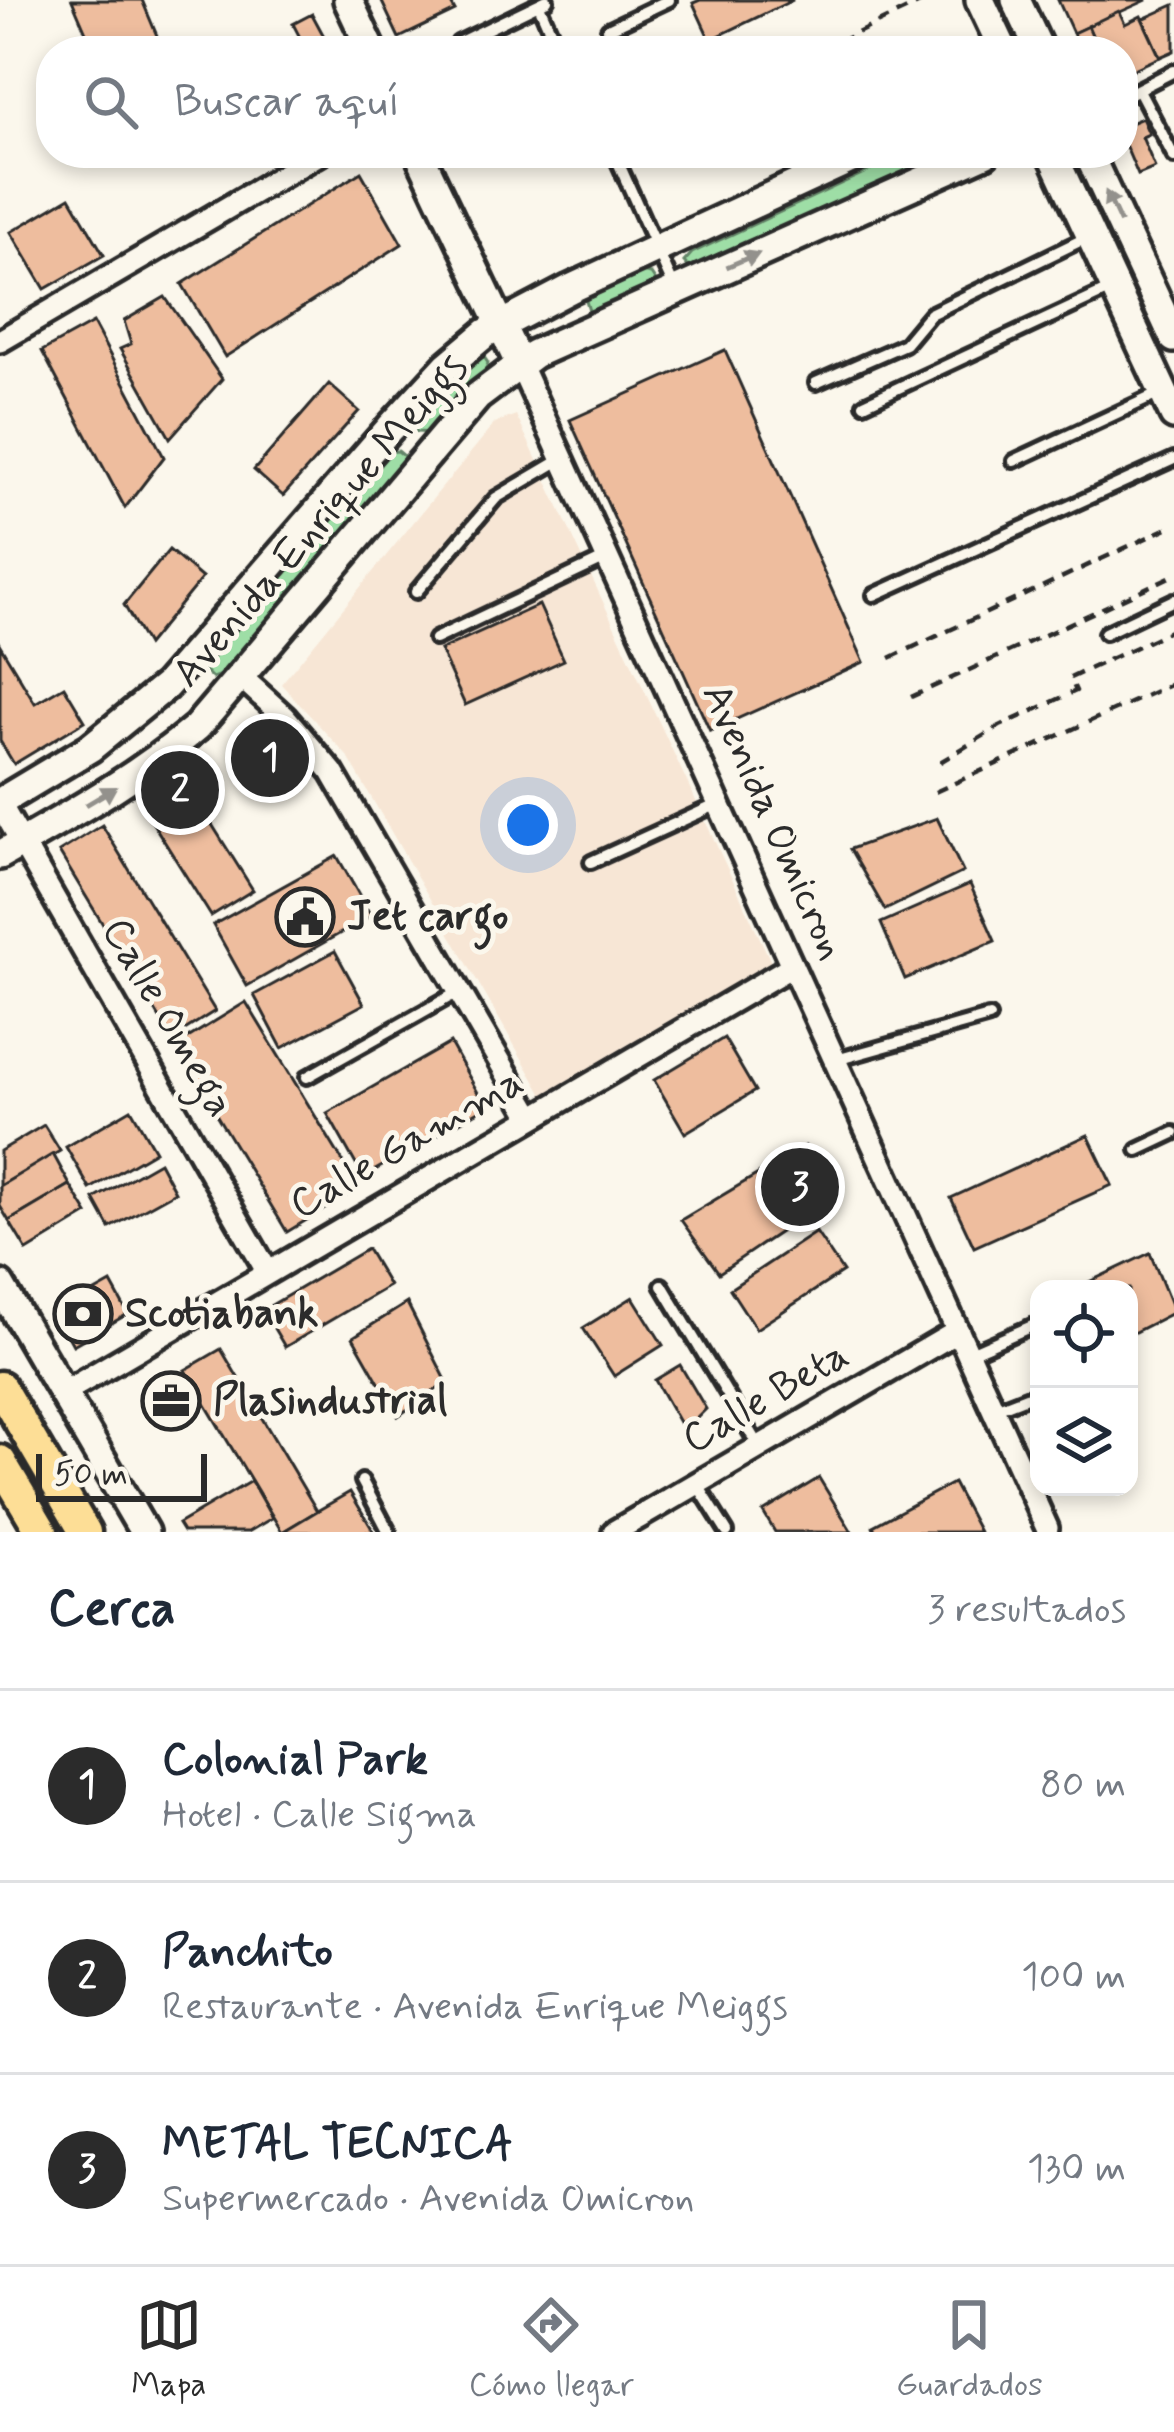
<!DOCTYPE html>
<html lang="es">
<head>
<meta charset="utf-8">
<style>
	body { margin:0; font-family:Mynerve,sans-serif; background:#f6f6f7; color:#1f2937 }
	.controls { position:absolute; right:36px; bottom:36px; display:grid; overflow:hidden; border-radius:24px; box-shadow:0 6px 18px #0003 }
	.controls button { width:108px; height:108px; display:grid; place-items:center; padding:0; border:0; border-bottom:3px solid #e0e1e3; background:#fff; color:#1f2937; font:60px sans-serif }
	.scale { position:absolute; left:36px; bottom:30px; width:171px; box-sizing:border-box; padding-left:12px; border:6px solid #2b2b2b; border-top:0; font-size:33px; line-height:42px; white-space:nowrap; color:#2b2b2b; -webkit-text-stroke:9px #fbf7ec; paint-order:stroke }
	.you { position:absolute; left:528px; top:825px; width:42px; height:42px; margin:-30px; border:9px solid #fff; border-radius:50%; background:#1a73e8; box-shadow:0 0 0 18px #1a73e833 }
	.badge { display:grid; place-items:center; width:78px; height:78px; border-radius:50%; background:#2b2b2b; color:#fff; font-size:39px; font-weight:700 }
	.pin { position:absolute; translate:-50% -50%; border:6px solid #fff; box-shadow:0 3px 12px #0006 }
	.list { margin:0; padding:0; list-style:none }
	h2 { display:flex; justify-content:space-between; align-items:center; height:156px; margin:0; padding:0 48px; font-size:51px }
	h2 small { font-size:39px; font-weight:400; color:#747a83 }
	.list li { display:grid; grid-template-columns:78px 1fr auto; gap:36px; align-items:center; box-sizing:border-box; height:192px; padding:0 48px; border-top:3px solid #e0e1e3 }
	.list b { display:block; font-size:45px; white-space:nowrap }
	.list p { margin:0; font-size:39px; white-space:nowrap; color:#747a83 }
	.list em { font-size:39px; font-style:normal; color:#747a83 }
	.icon { flex:none; width:66px; height:66px; fill:none; stroke:currentColor; stroke-width:2; stroke-linecap:round; stroke-linejoin:round }
	.map { position:relative; flex:none; width:1174px; height:1532px; overflow:hidden }
	.search { position:absolute; background:#fff; box-shadow:0 6px 18px #0003; left:36px; right:36px; top:36px; height:132px; display:flex; align-items:center; gap:30px; box-sizing:border-box; padding:0 42px; border-radius:48px; color:#747a83; font-size:45px }
	.sheet { height:732px; background:#fff }
	nav { display:flex; justify-content:space-around; align-items:center; box-sizing:border-box; height:168px; border-top:3px solid #e0e1e3; background:#fff; font-size:33px; color:#747a83 }
	nav a { display:grid; justify-items:center; gap:6px }
	nav .on { color:#2b2b2b }
	.map>svg:first-child { display:block }
	.built { fill:#f7e6d5 }
	.green { fill:#9edea6; stroke:#648468; stroke-width:3 }
	.building { fill:#eebd9e; stroke:#2b2b2b; stroke-width:3 }
	.lines { fill:none; stroke-linecap:round; stroke-linejoin:round }
	.lane-casing { stroke:#2b2b2b; stroke-width:20 }
	.street-casing { stroke:#2b2b2b; stroke-width:30 }
	.secondary-casing { stroke:#2b2b2b; stroke-width:36 }
	.primary-casing { stroke:#2b2b2b; stroke-width:39 }
	.path { stroke:#2b2b2b; stroke-width:4.5; stroke-dasharray:12 9; stroke-linecap:butt }
	.lane { stroke:#fbf7ec; stroke-width:10 }
	.street { stroke:#fbf7ec; stroke-width:21 }
	.secondary { stroke:#fbf7ec; stroke-width:27 }
	.primary { stroke:#fdde96; stroke-width:30 }
	.oneway { fill:#93918c }
	.labels { text-anchor:middle; dominant-baseline:central; stroke-width:10; stroke-linejoin:round; paint-order:stroke }
	.street-label { font-size:42px; fill:#2b2b2b; stroke:#fbf7ec }
	.poi-label { font-size:42px; font-weight:bold; fill:#2b2b2b; stroke:#fbf7ec; text-anchor:start }
</style>
</head>
<body>
<div class="map">
<svg width="1174" height="1532" viewBox="0 0 1174 1532">
	<rect width="100%" height="100%" fill="#fbf7ec"/>
	<filter id="ink" filterUnits="userSpaceOnUse"><feTurbulence type="fractalNoise" baseFrequency=".00833" numOctaves="2"/><feDisplacementMap in="SourceGraphic" scale="24" xChannelSelector="R" yChannelSelector="G"/><feConvolveMatrix kernelMatrix="1 2 1 2 8 2 1 2 1" color-interpolation-filters="sRGB"/></filter>
	<g filter="url(#ink)">
		<path class="built" d="M516,415L771,962L543,1095L348,757L281,684L495,423Z"/>
		<g class="green">
			<path d="M907,153H918L924,159L922,168L693,272L684,262L692,253Z"/>
			<path d="M641,272L651,274L657,283L652,294L603,315L589,311L586,301L593,292Z"/>
			<path d="M480,351L488,363L483,377L433,433L417,432L411,423Z"/>
			<path d="M398,451L404,456L401,467L221,675L212,678L205,671L204,660L386,452Z"/>
		</g>
		<g class="building">
			<path d="M72,0H142L160,43L142,51H94Z"/>
			<path d="M381,0H449L455,11L399,38Z"/>
			<path d="M700,0H793L710,40L693,3Z"/>
			<path d="M1058,0H1147L1073,33Z"/>
			<path d="M1174,5V51L1160,57L1143,19Z"/>
			<path d="M1119,11L1125,24L1141,16L1160,57L1123,74V51H1099L1088,26Z"/>
			<path d="M312,14L326,40L307,51L293,24Z"/>
			<path d="M1088,26L1099,51H1081L1073,33Z"/>
			<path d="M1142,118L1149,134L1142,137L1155,168L1138,175L1123,140V126Z"/>
			<path d="M361,172L402,244L225,357L182,284Z"/>
			<path d="M70,197L104,255L45,289L11,232Z"/>
			<path d="M165,297L222,379L170,438L120,349L131,344L124,321Z"/>
			<path d="M93,323L164,457L125,508L42,351Z"/>
			<path d="M725,350L864,662L710,731L570,420Z"/>
			<path d="M329,384L359,411L283,496L254,470Z"/>
			<path d="M169,550L202,578L147,645L124,605Z"/>
			<path d="M539,605L564,660L465,705L440,650Z"/>
			<path d="M0,645L35,703L64,686L85,721L14,764L0,741Z"/>
			<path d="M181,775L253,890L211,916L139,801Z"/>
			<path d="M937,818L963,872L885,910L850,849Z"/>
			<path d="M102,825L215,1011L172,1038L59,852Z"/>
			<path d="M337,856L371,916L247,986L213,925Z"/>
			<path d="M970,884L995,941L905,979L881,923Z"/>
			<path d="M335,951L364,1004L282,1048L254,995Z"/>
			<path d="M246,1002L359,1188L287,1232L175,1046Z"/>
			<path d="M724,1038L755,1091L685,1133L654,1080Z"/>
			<path d="M450,1043L486,1107L363,1177L327,1113Z"/>
			<path d="M131,1109L155,1151L90,1189L66,1147Z"/>
			<path d="M44,1125L60,1151L0,1186V1151Z"/>
			<path d="M1088,1135L1112,1185L974,1247L951,1198Z"/>
			<path d="M805,1146L832,1197L719,1273L681,1220Z"/>
			<path d="M53,1154L70,1185L9,1221L0,1206V1186Z"/>
			<path d="M159,1162L175,1192L110,1228L94,1199Z"/>
			<path d="M70,1185L88,1214L27,1251L9,1221Z"/>
			<path d="M816,1232L843,1272L756,1329L730,1289Z"/>
			<path d="M367,1249L389,1286L285,1347L263,1310Z"/>
			<path d="M1150,1253L1174,1312L1129,1335V1289H1074Z"/>
			<path d="M111,1283L128,1314L73,1345L56,1314Z"/>
			<path d="M633,1297L663,1345L614,1376L583,1328Z"/>
			<path d="M407,1303L447,1382L398,1416L353,1337Z"/>
			<path d="M221,1349L317,1511L282,1532L185,1370Z"/>
			<path d="M680,1365L706,1409L684,1431L655,1380Z"/>
			<path d="M819,1478L852,1532H775L763,1512Z"/>
			<path d="M251,1481L272,1518L248,1532H183L178,1524Z"/>
			<path d="M953,1483L979,1532H876L873,1526Z"/>
			<path d="M350,1492L374,1532H282L317,1511Z"/>
		</g>
		<g class="lines">
			<g class="lane-casing">
				<g id="lane">
					<path d="M539,5L559,51"/>
					<path d="M608,29L669,0"/>
					<path d="M458,43L547,0"/>
					<path d="M1139,90L1174,157"/>
					<path d="M1123,97L1174,71"/>
					<path d="M614,153L674,287"/>
					<path d="M816,383L905,344L930,314L1090,236"/>
					<path d="M864,404L1111,289"/>
					<path d="M1014,461L1160,393"/>
					<path d="M416,592L496,498L562,459"/>
					<path d="M874,595L1174,459"/>
					<path d="M1105,633L1174,600"/>
					<path d="M435,639L606,558"/>
					<path d="M591,862L718,804"/>
					<path d="M836,1060L989,1017"/>
					<path d="M307,1077L460,991"/>
					<path d="M1138,1150L1174,1133"/>
					<path d="M662,1285L759,1447"/>
					<path d="M968,1354L1039,1323"/>
					<path d="M993,1410L1039,1392"/>
					<path d="M362,1481L389,1532"/>
					<path d="M697,1484L727,1532"/>
				</g>
			</g>
			<g class="street-casing">
				<g id="street">
					<path d="M0,341L321,153"/>
					<path d="M519,363L1047,1528"/>
					<path d="M240,676L285,717L332,772L532,1117"/>
					<path d="M0,804L267,1271"/>
					<path d="M63,1393L792,966"/>
					<path d="M614,1532L958,1331"/>
				</g>
			</g>
			<g class="secondary-casing">
				<g id="secondary">
					<path d="M348,0L372,51"/>
					<path d="M980,0L1004,51"/>
					<path d="M1016,0L1040,51"/>
					<path d="M419,153L519,363"/>
					<path d="M1052,153L1174,415"/>
					<path d="M1088,153L1174,338"/>
					<path d="M0,802L90,748L166,686L390,428L448,365L486,333L570,289L864,153"/>
					<path d="M0,855C68,816 137,778 197,727L477,397L534,354L985,153"/>
					<path d="M0,1285L144,1532"/>
				</g>
			</g>
			<g class="primary-casing">
				<g id="primary">
					<path d="M0,1387L85,1532"/>
					<path d="M0,1461L42,1532"/>
				</g>
			</g>
			<g class="path">
				<path d="M820,51L926,0"/>
				<path d="M890,658L1174,525"/>
				<path d="M911,697L1174,575"/>
				<path d="M940,762L1000,726L1076,691L1070,678L1174,629"/>
				<path d="M935,792L1174,683"/>
			</g>
			<use href="#lane" class="lane"/>
			<use href="#street" class="street"/>
			<use href="#secondary" class="secondary"/>
			<use href="#primary" class="primary"/>
		</g>
		<defs><path id="oneway-solid" d="M-6-.8H1V-3.2L6.5 0L1 3.2V.8H-6Z" transform="scale(3)"/></defs>
		<g class="oneway">
			<use href="#oneway-solid" transform="translate(1113 207) rotate(-115)"/>
			<use href="#oneway-solid" transform="translate(743 260) rotate(-23)"/>
			<use href="#oneway-solid" transform="translate(101 796) rotate(-31)"/>
		</g>
	</g>
	<defs>
		<g id="civic-ring" transform="scale(3)"><circle r="9.5" fill="#fbf7ec" stroke="#2b2b2b" stroke-width="1.5"/><path d="M-.6-6.5H3V-4.5H.6V-3L4-1V1h2V6H-6V1h2V-1L-.6-3ZM-1.2 2.5V6h2.4V2.5Z" fill="#2b2b2b"/></g>
		<g id="bank-ring" transform="scale(3)"><circle r="9.5" fill="#fbf7ec" stroke="#2b2b2b" stroke-width="1.5"/><path d="M-6-4H6V4H-6ZM0-2.3a2.3 2.3 0 1 0 0 4.6a2.3 2.3 0 1 0 0-4.6Z" fill="#2b2b2b"/></g>
		<g id="office-ring" transform="scale(3)"><circle r="9.5" fill="#fbf7ec" stroke="#2b2b2b" stroke-width="1.5"/><path d="M-6-3h4V-5.5h4V-3h4V5H-6ZM-1-4.5V-3h2v-1.5ZM-6 0V1H6V0Z" fill="#2b2b2b"/></g>
	</defs>
	<g fill-rule="evenodd">
		<use href="#civic-ring" x="305" y="917"/>
		<use href="#bank-ring" x="83" y="1314"/>
		<use href="#office-ring" x="171" y="1401"/>
	</g>
	<g class="labels">
		<g class="street-label">
			<text transform="translate(321 521) rotate(-49)">Avenida Enrique Meiggs</text>
			<text transform="translate(773 822) rotate(66)">Avenida Omicron</text>
			<text transform="translate(167 1018) rotate(60)">Calle Omega</text>
			<text transform="translate(407 1144) rotate(-30)">Calle Gamma</text>
			<text transform="translate(766 1398) rotate(-30)">Calle Beta</text>
		</g>
		<g class="poi-label">
			<text x="347" y="917">Jet cargo</text>
			<text x="125" y="1314">Scotiabank</text>
			<text x="213" y="1401">Plasindustrial</text>
		</g>
	</g>
</svg>
<div class="controls">
<button><svg class="icon" aria-label="locate" viewBox="0 0 24 24"><circle cx="12" cy="12" r="6"/><path d="M12 2v4M12 18v4M2 12h4M18 12h4"/></svg></button>
<button><svg class="icon" aria-label="layers" viewBox="0 0 24 24"><path d="M12 4l9 5-9 5-9-5zM3 14l9 5 9-5"/></svg></button>
</div>
<div class="scale">50 m</div>
<div class="you"></div>
<div class="pin badge" style="left:270px;top:758px">1</div>
<div class="pin badge" style="left:180px;top:790px">2</div>
<div class="pin badge" style="left:800px;top:1187px">3</div>
<div class="search"><svg class="icon" aria-label="search" viewBox="0 0 24 24"><circle cx="10" cy="10" r="6"/><path d="M15 15l6 6"/></svg>Buscar aquí</div>
</div>
<section class="sheet">
<h2>Cerca<small>3 resultados</small></h2>
<ul class="list">
<li><span class="badge">1</span><div><b>Colonial Park</b><p>Hotel · Calle Sigma</p></div><em>80 m</em></li>
<li><span class="badge">2</span><div><b>Panchito</b><p>Restaurante · Avenida Enrique Meiggs</p></div><em>100 m</em></li>
<li><span class="badge">3</span><div><b>METAL TECNICA</b><p>Supermercado · Avenida Omicron</p></div><em>130 m</em></li>
</ul>
</section>
<nav>
<a class="on"><svg class="icon" aria-label="map" viewBox="0 0 24 24"><path d="M3 6l6-2 6 2 6-2v14l-6 2-6-2-6 2zM9 4v14M15 6v14"/></svg>Mapa</a>
<a><svg class="icon" aria-label="directions" viewBox="0 0 24 24"><path d="M12 3l9 9-9 9-9-9zM9 14v-3h6M13 9l2 2-2 2"/></svg>Cómo llegar</a>
<a><svg class="icon" aria-label="saved" viewBox="0 0 24 24"><path d="M7 4h10v16l-5-4-5 4z"/></svg>Guardados</a>
</nav>
</body>
</html>
